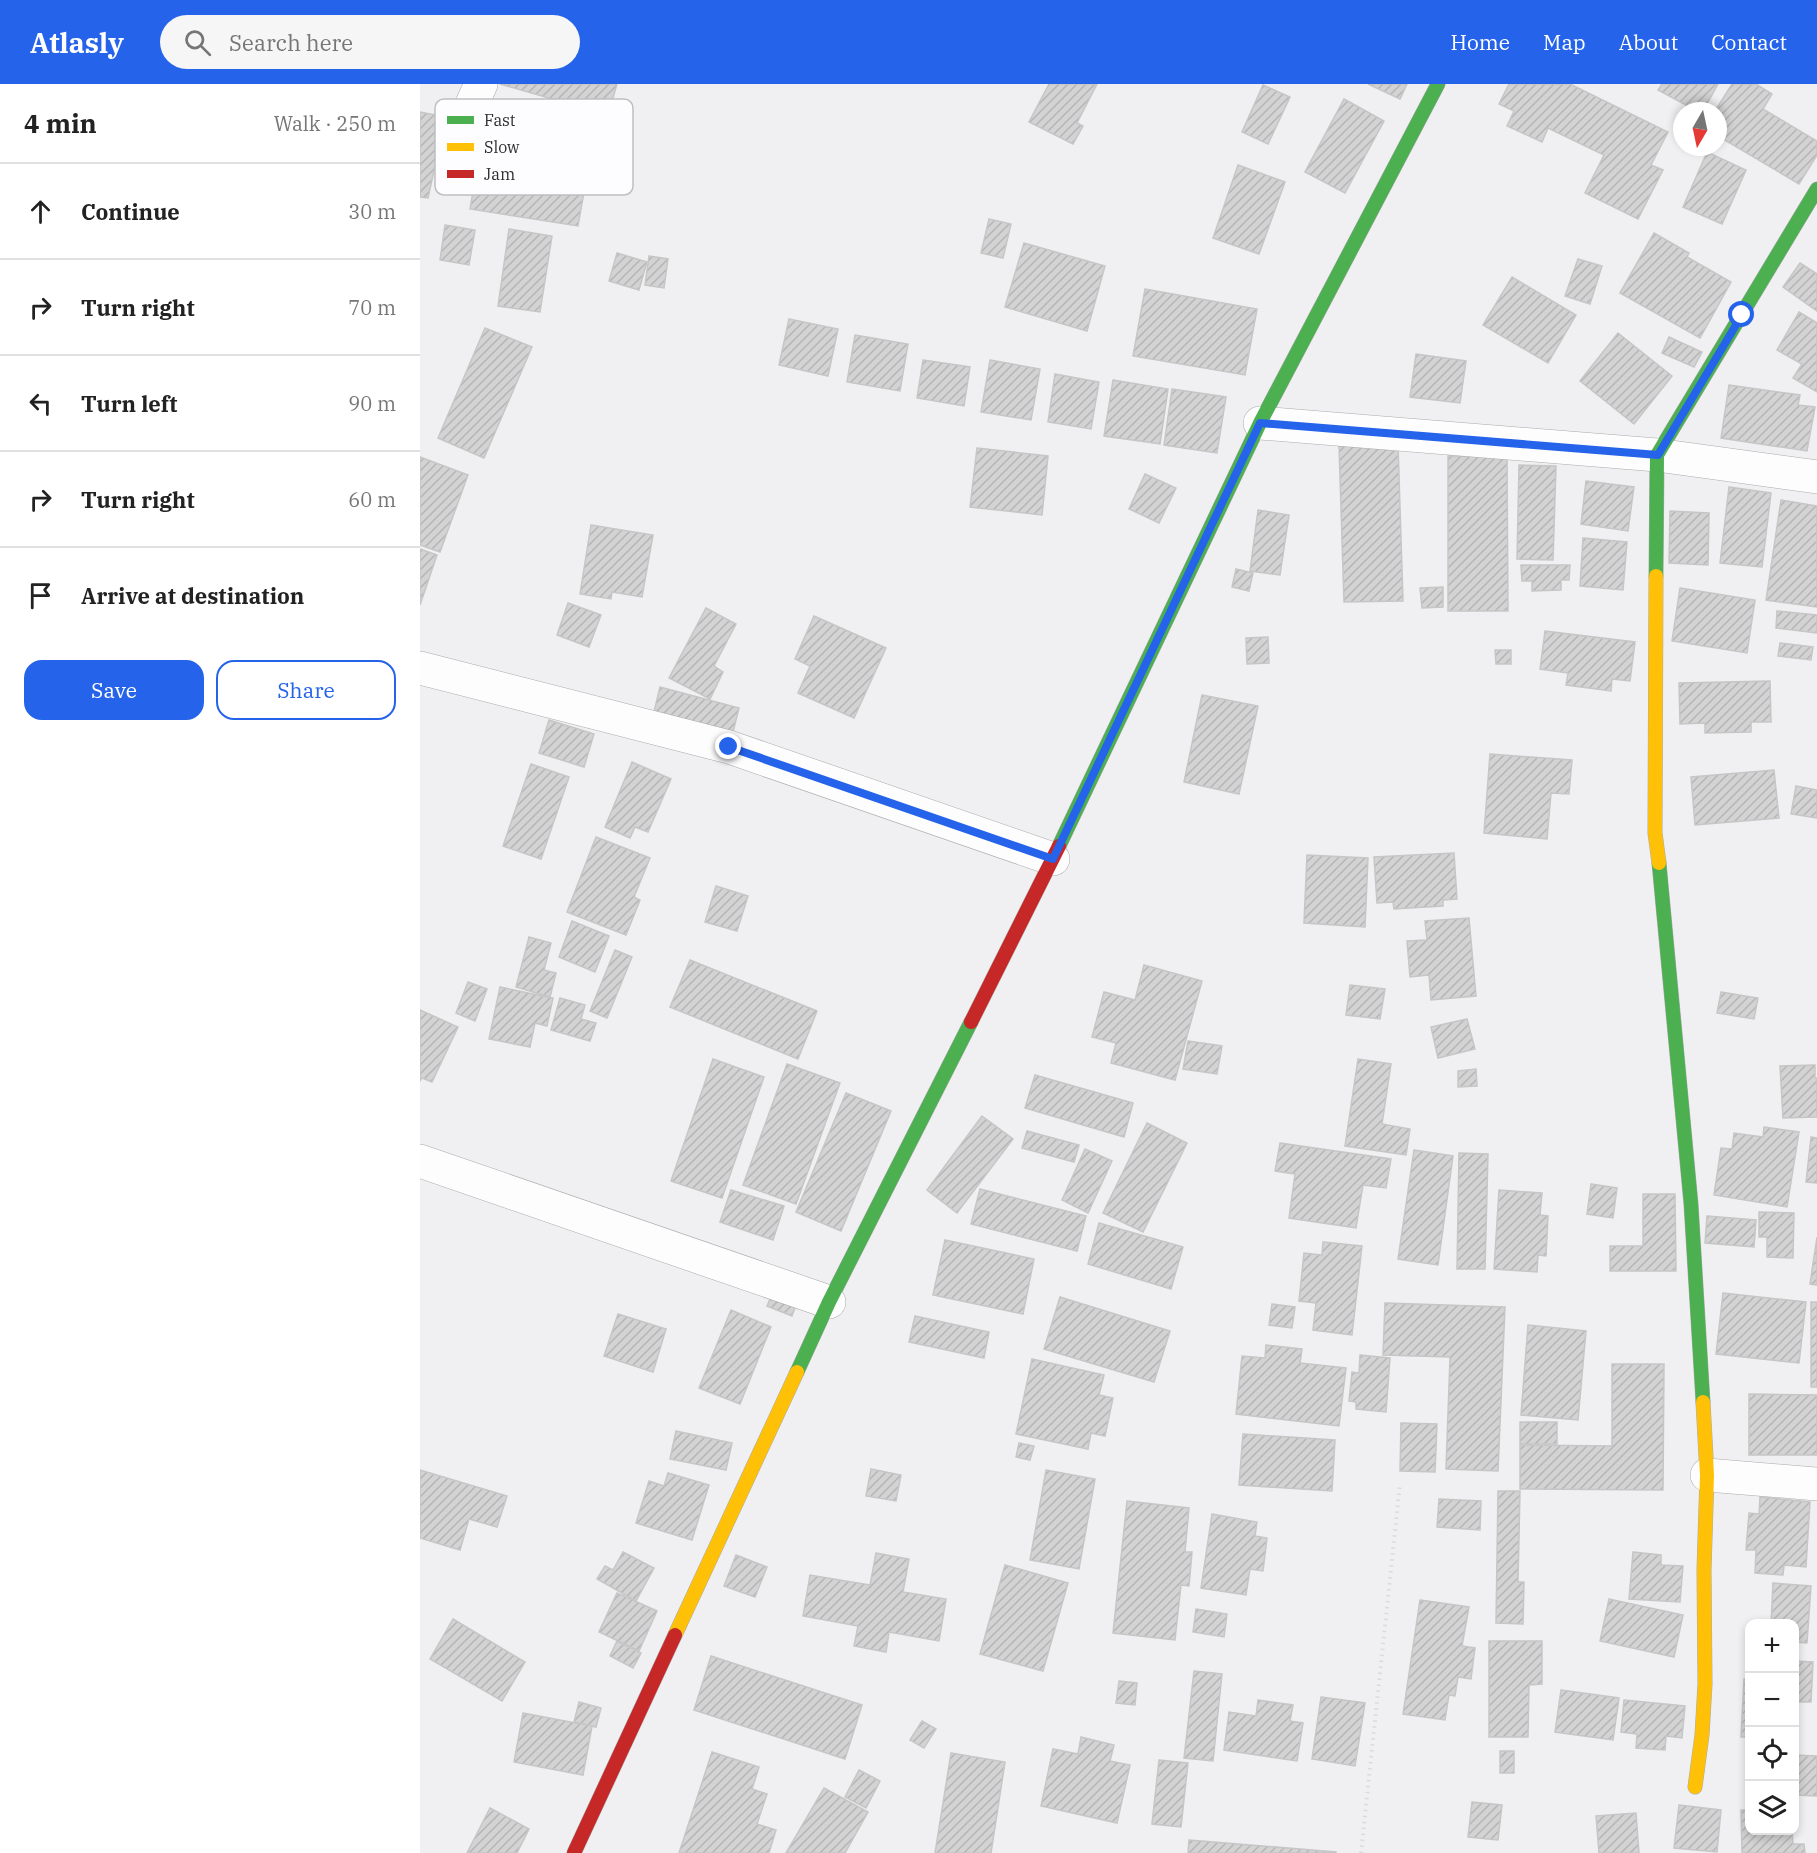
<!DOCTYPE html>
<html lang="en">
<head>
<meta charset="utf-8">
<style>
	body { margin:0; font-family:"IBM Plex Serif",serif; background:#f6f6f6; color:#222 }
	.controls { position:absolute; right:18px; bottom:18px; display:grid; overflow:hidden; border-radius:12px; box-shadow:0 3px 9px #0003 }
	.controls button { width:54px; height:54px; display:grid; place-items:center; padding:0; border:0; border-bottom:2px solid #e0e0e0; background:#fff; color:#222; font:30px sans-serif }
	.compass { position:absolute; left:1253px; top:18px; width:54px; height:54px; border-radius:50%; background:#fff; box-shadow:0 3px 9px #0003; rotate:189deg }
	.stop { position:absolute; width:18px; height:18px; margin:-14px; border:4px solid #2563eb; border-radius:50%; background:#fff }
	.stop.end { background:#2563eb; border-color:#fff; box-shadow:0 2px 6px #0008 }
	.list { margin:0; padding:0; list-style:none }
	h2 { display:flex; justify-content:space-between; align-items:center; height:78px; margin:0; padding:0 24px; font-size:26px }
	h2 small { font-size:20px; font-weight:400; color:#767676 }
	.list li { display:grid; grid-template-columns:39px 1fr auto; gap:18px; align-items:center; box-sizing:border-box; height:96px; padding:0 24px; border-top:2px solid #e0e0e0 }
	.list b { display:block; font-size:22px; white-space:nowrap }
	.list em { font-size:20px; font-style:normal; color:#767676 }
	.actions { display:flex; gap:12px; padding:18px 24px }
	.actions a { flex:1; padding:14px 0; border:2px solid #2563eb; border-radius:18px; text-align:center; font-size:21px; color:#2563eb }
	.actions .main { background:#2563eb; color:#fff }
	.icon { flex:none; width:33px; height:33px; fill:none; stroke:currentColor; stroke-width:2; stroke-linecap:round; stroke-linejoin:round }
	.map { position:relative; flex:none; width:1397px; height:1769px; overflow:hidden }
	header { display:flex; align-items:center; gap:36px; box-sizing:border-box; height:84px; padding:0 30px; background:#2563eb; color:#fff }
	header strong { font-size:28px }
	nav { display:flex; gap:33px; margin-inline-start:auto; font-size:21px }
	.search { width:420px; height:54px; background:#f6f6f6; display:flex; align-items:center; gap:15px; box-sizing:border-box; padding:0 21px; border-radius:33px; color:#767676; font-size:22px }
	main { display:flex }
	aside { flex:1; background:#fff }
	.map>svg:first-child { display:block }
	.building { fill:url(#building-hatch); stroke:#c6c6c6; stroke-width:1.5 }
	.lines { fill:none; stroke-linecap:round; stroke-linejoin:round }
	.street-casing { stroke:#ababad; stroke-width:34 }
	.fast-casing { stroke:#ababad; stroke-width:15 }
	.slow-casing { stroke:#ababad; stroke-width:15 }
	.jam-casing { stroke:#ababad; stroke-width:15 }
	.path { stroke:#dbdbdc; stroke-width:4; stroke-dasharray:1.5 4.5; stroke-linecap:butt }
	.street { stroke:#fdfdfd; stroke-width:33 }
	.fast { stroke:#4caf50; stroke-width:14 }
	.slow { stroke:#ffc107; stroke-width:14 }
	.jam { stroke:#c62828; stroke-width:14 }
	.route { stroke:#2563eb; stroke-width:8 }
	.key { fill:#fdfdff; stroke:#bfbfc1; stroke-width:1.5 }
	.key-label { font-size:16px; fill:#2f2f31 }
</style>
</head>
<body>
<header>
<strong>Atlasly</strong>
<div class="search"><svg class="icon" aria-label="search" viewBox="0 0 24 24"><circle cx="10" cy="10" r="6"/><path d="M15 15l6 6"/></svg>Search here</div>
<nav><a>Home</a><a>Map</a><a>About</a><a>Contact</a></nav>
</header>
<main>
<aside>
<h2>4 min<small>Walk · 250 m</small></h2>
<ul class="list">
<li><svg class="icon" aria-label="ahead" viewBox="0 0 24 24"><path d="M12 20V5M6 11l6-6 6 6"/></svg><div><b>Continue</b></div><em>30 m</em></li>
<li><svg class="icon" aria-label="right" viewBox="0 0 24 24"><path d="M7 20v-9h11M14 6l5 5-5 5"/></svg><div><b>Turn right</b></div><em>70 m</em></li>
<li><svg class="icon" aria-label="left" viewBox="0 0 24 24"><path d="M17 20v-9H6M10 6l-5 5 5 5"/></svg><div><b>Turn left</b></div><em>90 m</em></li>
<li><svg class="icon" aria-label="right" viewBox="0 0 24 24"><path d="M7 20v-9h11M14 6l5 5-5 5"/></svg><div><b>Turn right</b></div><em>60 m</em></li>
<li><svg class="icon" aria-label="arrive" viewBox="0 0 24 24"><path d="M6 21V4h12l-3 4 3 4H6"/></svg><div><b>Arrive at destination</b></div></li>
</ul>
<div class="actions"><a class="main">Save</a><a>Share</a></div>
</aside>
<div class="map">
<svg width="1397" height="1769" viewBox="0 0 1397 1769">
	<defs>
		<pattern id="building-hatch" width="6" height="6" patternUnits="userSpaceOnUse" patternTransform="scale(1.5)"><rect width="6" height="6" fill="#d3d3d4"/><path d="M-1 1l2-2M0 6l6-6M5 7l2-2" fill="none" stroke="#b5b5b6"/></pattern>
	</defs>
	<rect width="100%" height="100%" fill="#f0f0f3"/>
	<g class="building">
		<path d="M80,0H197L188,31Z"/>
		<path d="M629,0H677L657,39L663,42L653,60L609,38Z"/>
		<path d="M948,0H987L980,15Z"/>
		<path d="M1089,0H1150L1248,48L1231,81L1243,86L1218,135L1165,109L1184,71L1128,44L1122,58L1087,42L1094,27L1079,20Z"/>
		<path d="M1242,0H1298L1283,27H1277L1238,6Z"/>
		<path d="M1312,0H1336L1352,10L1343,25L1397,57V71L1379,100L1298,52V27H1295Z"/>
		<path d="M843,1L870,13L848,60L822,48Z"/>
		<path d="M924,15L964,37L925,109L885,88Z"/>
		<path d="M0,28L26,33L8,114L0,113Z"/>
		<path d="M1287,68L1326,86L1302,140L1263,123Z"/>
		<path d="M59,73L167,91L158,142L50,125Z"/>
		<path d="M818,81L865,98L839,170L793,154Z"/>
		<path d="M569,135L591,140L583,174L561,169Z"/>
		<path d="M25,141L55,146L49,181L20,176Z"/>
		<path d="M89,145L132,152L120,228L78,222Z"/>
		<path d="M1234,149L1269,169L1267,173L1311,198L1280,254L1200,209Z"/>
		<path d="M604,159L685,182L667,247L585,223Z"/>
		<path d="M197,169L227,178L219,206L189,197Z"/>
		<path d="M229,172L248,175L244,204L225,201Z"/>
		<path d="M1158,175L1182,182L1170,220L1145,212Z"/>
		<path d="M1380,179L1397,190V227L1363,203Z"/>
		<path d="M1092,193L1156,231L1128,279L1063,241Z"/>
		<path d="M725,205L837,225L825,291L713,272Z"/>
		<path d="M1379,228L1397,239V308L1373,294L1382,280L1357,266Z"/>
		<path d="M369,235L418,245L408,292L359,281Z"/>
		<path d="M65,244L112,263L64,374L18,354Z"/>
		<path d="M1198,249L1252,292L1214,340L1160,297Z"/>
		<path d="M435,251L488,260L480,307L427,298Z"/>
		<path d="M1249,253L1282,268L1274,283L1242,269Z"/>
		<path d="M996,270L1046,277L1040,319L990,313Z"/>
		<path d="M503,276L550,283L544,322L497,314Z"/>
		<path d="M570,276L620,285L611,336L561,328Z"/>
		<path d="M635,290L679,298L671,345L628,338Z"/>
		<path d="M693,296L748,305L740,360L684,352Z"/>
		<path d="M1309,301L1380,311L1378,321L1395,323L1387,367L1301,354Z"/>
		<path d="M752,305L806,313L797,369L744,361Z"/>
		<path d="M978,360L983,517L924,518L919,362Z"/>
		<path d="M557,364L628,372L622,431L550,423Z"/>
		<path d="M1028,372H1087L1088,527H1028Z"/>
		<path d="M0,373L48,391L20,468L0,461Z"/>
		<path d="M1099,381L1136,382L1133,476L1097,475Z"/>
		<path d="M725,390L756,404L739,439L709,425Z"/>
		<path d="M1166,397L1214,403L1208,447L1161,440Z"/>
		<path d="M1309,403L1351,409L1342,483L1300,479Z"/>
		<path d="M1361,416L1397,422V523L1346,516Z"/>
		<path d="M838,426L869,431L860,491L830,487Z"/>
		<path d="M1250,427L1289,429L1288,481L1249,479Z"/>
		<path d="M171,441L233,451L222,513L192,508L191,515L160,510Z"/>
		<path d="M1163,454L1207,458L1203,506L1160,502Z"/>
		<path d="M0,465L17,471L0,521Z"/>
		<path d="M1101,481H1150L1149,496H1141V506L1112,507V497H1102Z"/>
		<path d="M816,485L833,489L829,507L812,503Z"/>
		<path d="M1023,503V523L1002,524L1000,504Z"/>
		<path d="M1260,504L1335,516L1327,569L1252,557Z"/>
		<path d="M148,519L181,531L169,563L137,551Z"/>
		<path d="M286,524L316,540L294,582L303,588L290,615L249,594Z"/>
		<path d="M1357,527L1397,531V549L1356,544Z"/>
		<path d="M394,532L466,564L434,634L378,609L390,582L375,575Z"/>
		<path d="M1125,547L1215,558L1210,597L1192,595L1191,607L1146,601L1148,589L1120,585Z"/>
		<path d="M848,553L849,579L827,580L826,554Z"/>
		<path d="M1360,559L1393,563L1391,576L1358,572Z"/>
		<path d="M1075,566H1091V580H1076Z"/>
		<path d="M1350,597L1351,638H1331V648L1285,649V639L1260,640L1259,599Z"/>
		<path d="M240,603L319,624L313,648L234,628Z"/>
		<path d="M782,611L838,622L819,710L764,698Z"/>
		<path d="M129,636L174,650L164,683L119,669Z"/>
		<path d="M1070,670L1152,676L1149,710L1131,709L1127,755L1064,749Z"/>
		<path d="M212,678L251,695L228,748L215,743L210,754L185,743Z"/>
		<path d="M111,680L149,693L121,775L83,762Z"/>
		<path d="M1354,686L1359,734L1275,741L1271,693Z"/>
		<path d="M1376,702L1397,706V734L1371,730Z"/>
		<path d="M176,753L230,774L214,813L220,816L206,851L147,828Z"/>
		<path d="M1034,769L1037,815L1023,816V822L974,825L973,818L957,819L954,773Z"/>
		<path d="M887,771L948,774L945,843L884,839Z"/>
		<path d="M296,802L328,812L317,847L285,838Z"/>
		<path d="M1049,834L1056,912L1011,916L1009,891L990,893L987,857L1007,856L1005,837Z"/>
		<path d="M152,837L189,852L175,888L139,873Z"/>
		<path d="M109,853L131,859L124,886L136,889L130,913L96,903Z"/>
		<path d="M195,866L212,873L187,934L170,927Z"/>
		<path d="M270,876L397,927L378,975L250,923Z"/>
		<path d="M724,881L782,897L755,996L691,979L696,959L672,953L684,908L715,916Z"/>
		<path d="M48,898L67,905L55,937L36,929Z"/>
		<path d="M930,901L965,905L960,935L926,931Z"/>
		<path d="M80,903L133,914L127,942L115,939L110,963L69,955Z"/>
		<path d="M1301,908L1338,914L1334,935L1297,929Z"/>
		<path d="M140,914L165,921L161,935L176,939L170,957L131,946Z"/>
		<path d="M0,926L38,943L12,998L2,994L0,997Z"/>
		<path d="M1047,935L1055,965L1018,974L1011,943Z"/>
		<path d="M768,957L802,962L797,990L763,985Z"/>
		<path d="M293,975L344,993L302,1114L251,1097Z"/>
		<path d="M938,975L971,980L962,1040L990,1045L986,1071L925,1062Z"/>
		<path d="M367,980L420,999L376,1120L323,1101Z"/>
		<path d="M1395,981V994H1397V1033L1363,1034L1360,982Z"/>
		<path d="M1056,985L1057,1002L1038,1003V987Z"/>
		<path d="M615,991L713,1019L704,1053L605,1024Z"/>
		<path d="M426,1009L471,1027L421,1147L376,1128Z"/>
		<path d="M562,1032L593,1055L537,1129L507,1106Z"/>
		<path d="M727,1039L767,1059L723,1148L683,1129Z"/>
		<path d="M1344,1043L1379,1048L1367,1123L1294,1111L1301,1064L1312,1065L1314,1049L1343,1053Z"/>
		<path d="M607,1047L659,1061L654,1078L602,1064Z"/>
		<path d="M1391,1053L1397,1054V1099L1386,1098Z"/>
		<path d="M860,1059L971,1075L966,1104L943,1101L936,1144L869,1134L875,1090L855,1087Z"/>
		<path d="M665,1065L692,1077L668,1129L642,1116Z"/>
		<path d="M994,1066L1033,1072L1018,1181L978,1175Z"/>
		<path d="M1039,1069L1068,1070L1065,1185H1037Z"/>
		<path d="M1171,1100L1197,1104L1193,1134L1167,1130Z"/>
		<path d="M560,1105L666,1132L657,1167L551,1140Z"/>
		<path d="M311,1106L364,1122L353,1156L300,1138Z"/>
		<path d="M1079,1106L1122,1109L1120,1131L1128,1132L1126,1172L1118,1171L1117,1188L1074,1185Z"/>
		<path d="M1223,1110H1255L1256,1187H1190V1162H1223Z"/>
		<path d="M1339,1128L1374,1129L1373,1174L1347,1173V1153H1339Z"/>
		<path d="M1287,1132L1336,1136L1334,1163L1285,1159Z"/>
		<path d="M679,1139L763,1163L751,1205L668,1180Z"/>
		<path d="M1397,1153V1201L1390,1200Z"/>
		<path d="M525,1156L614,1175L603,1230L513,1211Z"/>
		<path d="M903,1158L942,1162L932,1251L893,1246L896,1219L879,1217L884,1169L902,1171Z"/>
		<path d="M354,1206L378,1215L372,1232L347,1222Z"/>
		<path d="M1303,1209L1386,1218L1379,1279L1296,1270Z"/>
		<path d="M640,1213L750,1247L734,1298L624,1265Z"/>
		<rect x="1391" y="1218" width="6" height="85"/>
		<path d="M965,1219L1085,1223L1078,1387L1026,1385L1030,1273L963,1271Z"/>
		<path d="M852,1220L875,1223L872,1244L849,1241Z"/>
		<path d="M311,1226L351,1243L320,1320L279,1304Z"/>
		<path d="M198,1230L246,1245L233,1288L184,1272Z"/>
		<path d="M495,1232L569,1248L564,1274L489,1258Z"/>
		<path d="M1108,1241L1166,1247L1158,1336L1101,1331Z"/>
		<path d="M846,1261L882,1265L880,1279L926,1284L919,1342L816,1330L822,1272L845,1274Z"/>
		<path d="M940,1271L970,1274L966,1328L936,1325V1318L929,1317L932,1288L939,1289Z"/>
		<path d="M612,1275L684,1291L679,1311L693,1314L685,1352L671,1349L668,1365L596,1350Z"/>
		<path d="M1192,1280H1244L1243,1406L1100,1405V1361L1192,1362Z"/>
		<path d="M1329,1310L1397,1311V1371H1329Z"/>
		<rect x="1100" y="1338" width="37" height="22"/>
		<path d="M981,1339L1017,1340L1015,1388L980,1387Z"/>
		<path d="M256,1347L312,1359L306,1386L250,1375Z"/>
		<path d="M823,1350L915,1356L912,1407L819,1401Z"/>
		<path d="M599,1359L614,1362L610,1376L596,1373Z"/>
		<path d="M451,1385L481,1391L476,1417L446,1412Z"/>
		<path d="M0,1386L87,1412L77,1443L49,1435L40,1466L0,1454Z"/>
		<path d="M626,1386L675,1395L659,1485L610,1476Z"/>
		<path d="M248,1389L289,1401L272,1456L216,1439L229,1397L244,1402Z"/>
		<path d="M1078,1407H1100L1098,1498H1104L1103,1540L1076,1539Z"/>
		<path d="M1340,1413L1390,1418L1386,1483L1364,1481L1363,1491L1335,1489L1336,1466H1326L1329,1429L1339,1430Z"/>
		<path d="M1019,1415L1061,1417L1060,1446L1017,1443Z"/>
		<path d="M707,1417L769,1424L765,1468H772L769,1502L761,1501L755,1556L693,1549Z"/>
		<path d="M792,1430L837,1438L835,1452L847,1454L843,1487L830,1485L826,1511L781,1504Z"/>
		<path d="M203,1468L234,1484L216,1517L177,1495L185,1482L193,1486Z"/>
		<path d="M1213,1468L1241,1471V1481L1263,1482L1260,1518L1209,1515Z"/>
		<path d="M456,1469L489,1475L483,1508L526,1515L519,1557L469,1548L466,1568L434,1562L438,1542L383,1532L390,1491L450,1501Z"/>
		<path d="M316,1471L347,1483L335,1513L304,1502Z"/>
		<path d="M585,1481L648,1499L623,1587L560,1570Z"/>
		<path d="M1353,1499L1391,1502L1387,1559L1374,1558V1540H1351Z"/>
		<path d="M197,1509L237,1527L219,1567L179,1548Z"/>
		<path d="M1189,1515L1263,1531L1254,1573L1180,1557Z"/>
		<path d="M1000,1516L1049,1523L1042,1562L1055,1564L1051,1595L1038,1593L1035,1612L1029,1611L1025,1636L983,1630Z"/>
		<path d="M776,1525L807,1530L804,1553L773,1548Z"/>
		<path d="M33,1535L105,1578L82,1617L10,1575Z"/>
		<path d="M197,1557L221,1569L213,1584L190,1572Z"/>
		<path d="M1069,1557H1122V1600L1109,1601L1108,1653H1069Z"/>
		<path d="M291,1572L442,1621L425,1675L274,1626Z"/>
		<path d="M1374,1577L1393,1578L1391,1618H1374Z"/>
		<path d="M774,1587L802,1590L793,1677L764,1674Z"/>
		<path d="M1324,1595H1330V1653H1321Z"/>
		<path d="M699,1597L717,1599L715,1621L696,1619Z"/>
		<path d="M1141,1606L1199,1614L1193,1656L1135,1648Z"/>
		<path d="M901,1613L945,1619L935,1682L892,1675Z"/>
		<path d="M838,1616L873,1621L870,1637L883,1639L877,1677L804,1666L809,1628L836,1632Z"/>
		<path d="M1204,1616L1265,1622L1262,1654L1246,1652L1245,1666L1216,1664L1217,1650L1201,1648Z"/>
		<path d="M159,1618L181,1624L176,1643L154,1638Z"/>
		<path d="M103,1629L172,1642L163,1691L94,1678Z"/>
		<path d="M502,1637L516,1645L504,1664L490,1656Z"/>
		<path d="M661,1653L694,1661L690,1677L710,1681L697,1739L621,1722L633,1665L658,1670Z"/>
		<rect x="1080" y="1667" width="14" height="22"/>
		<path d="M292,1668L339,1683L332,1705L347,1710L337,1740L356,1746L349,1769H259Z"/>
		<path d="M531,1669L585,1678L571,1769H515Z"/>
		<path d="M1374,1671L1397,1672V1712L1374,1711Z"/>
		<path d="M739,1676L768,1679L761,1743L732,1740Z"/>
		<path d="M439,1686L460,1697L446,1724L425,1713Z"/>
		<path d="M404,1704L448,1728L425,1769H366Z"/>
		<path d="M1052,1718L1082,1721L1078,1756L1048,1753Z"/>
		<path d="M1259,1721L1301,1726L1297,1768L1254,1764Z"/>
		<path d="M70,1724L109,1745L97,1769H47Z"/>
		<path d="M1321,1726H1330V1746H1372L1373,1760H1384L1385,1769H1322Z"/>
		<path d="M1216,1729L1219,1769H1179L1176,1732Z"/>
		<path d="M769,1756L916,1768V1769H768Z"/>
	</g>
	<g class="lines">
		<g class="street-casing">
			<g id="street">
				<path d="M41,44L61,0"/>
				<path d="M840,339L1237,371L1397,393"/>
				<path d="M0,584L309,663L633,775"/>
				<path d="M0,1077L409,1218"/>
				<path d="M1287,1391L1397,1400"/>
			</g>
		</g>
		<g class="fast-casing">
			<g id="fast">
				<path d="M1236,492L1237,371L1397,105"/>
				<path d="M639,762L840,339L1018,0"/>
				<path d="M1239,779L1271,1120L1283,1318"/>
				<path d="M377,1288L409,1218L551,938"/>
			</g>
		</g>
		<g class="slow-casing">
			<g id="slow">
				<path d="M1236,492L1235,749L1239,779"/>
				<path d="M255,1551L377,1288"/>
				<path d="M1275,1703L1282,1651L1285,1600L1284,1486L1287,1391L1283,1318"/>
			</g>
		</g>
		<g class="jam-casing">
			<g id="jam">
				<path d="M551,938L639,762"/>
				<path d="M154,1769L255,1551"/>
			</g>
		</g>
		<path class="path" d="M941,1769L980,1400"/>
		<use href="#street" class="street"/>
		<use href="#fast" class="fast"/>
		<use href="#slow" class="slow"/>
		<use href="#jam" class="jam"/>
	</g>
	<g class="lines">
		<path class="route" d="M309,663L633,775L840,339L1238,371L1322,231"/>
	</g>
	<rect x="15" y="15" width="198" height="96" rx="9" class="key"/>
	<rect x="27" y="32" width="27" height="8" fill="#4caf50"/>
	<rect x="27" y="59" width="27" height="8" fill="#ffc107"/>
	<rect x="27" y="86" width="27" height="8" fill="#c62828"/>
	<g class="key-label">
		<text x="64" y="42">Fast</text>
		<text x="64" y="69">Slow</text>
		<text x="64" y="96">Jam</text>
	</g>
</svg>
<div class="controls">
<button>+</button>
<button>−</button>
<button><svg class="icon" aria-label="locate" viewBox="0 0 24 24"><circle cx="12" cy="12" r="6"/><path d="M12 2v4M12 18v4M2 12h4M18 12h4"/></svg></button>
<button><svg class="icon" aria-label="layers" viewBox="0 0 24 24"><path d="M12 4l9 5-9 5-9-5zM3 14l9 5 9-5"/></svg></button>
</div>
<svg class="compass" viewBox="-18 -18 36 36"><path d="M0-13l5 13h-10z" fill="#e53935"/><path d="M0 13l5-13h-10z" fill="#767676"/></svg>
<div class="stop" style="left:1322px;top:231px"></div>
<div class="stop end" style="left:309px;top:663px"></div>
</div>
</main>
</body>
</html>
